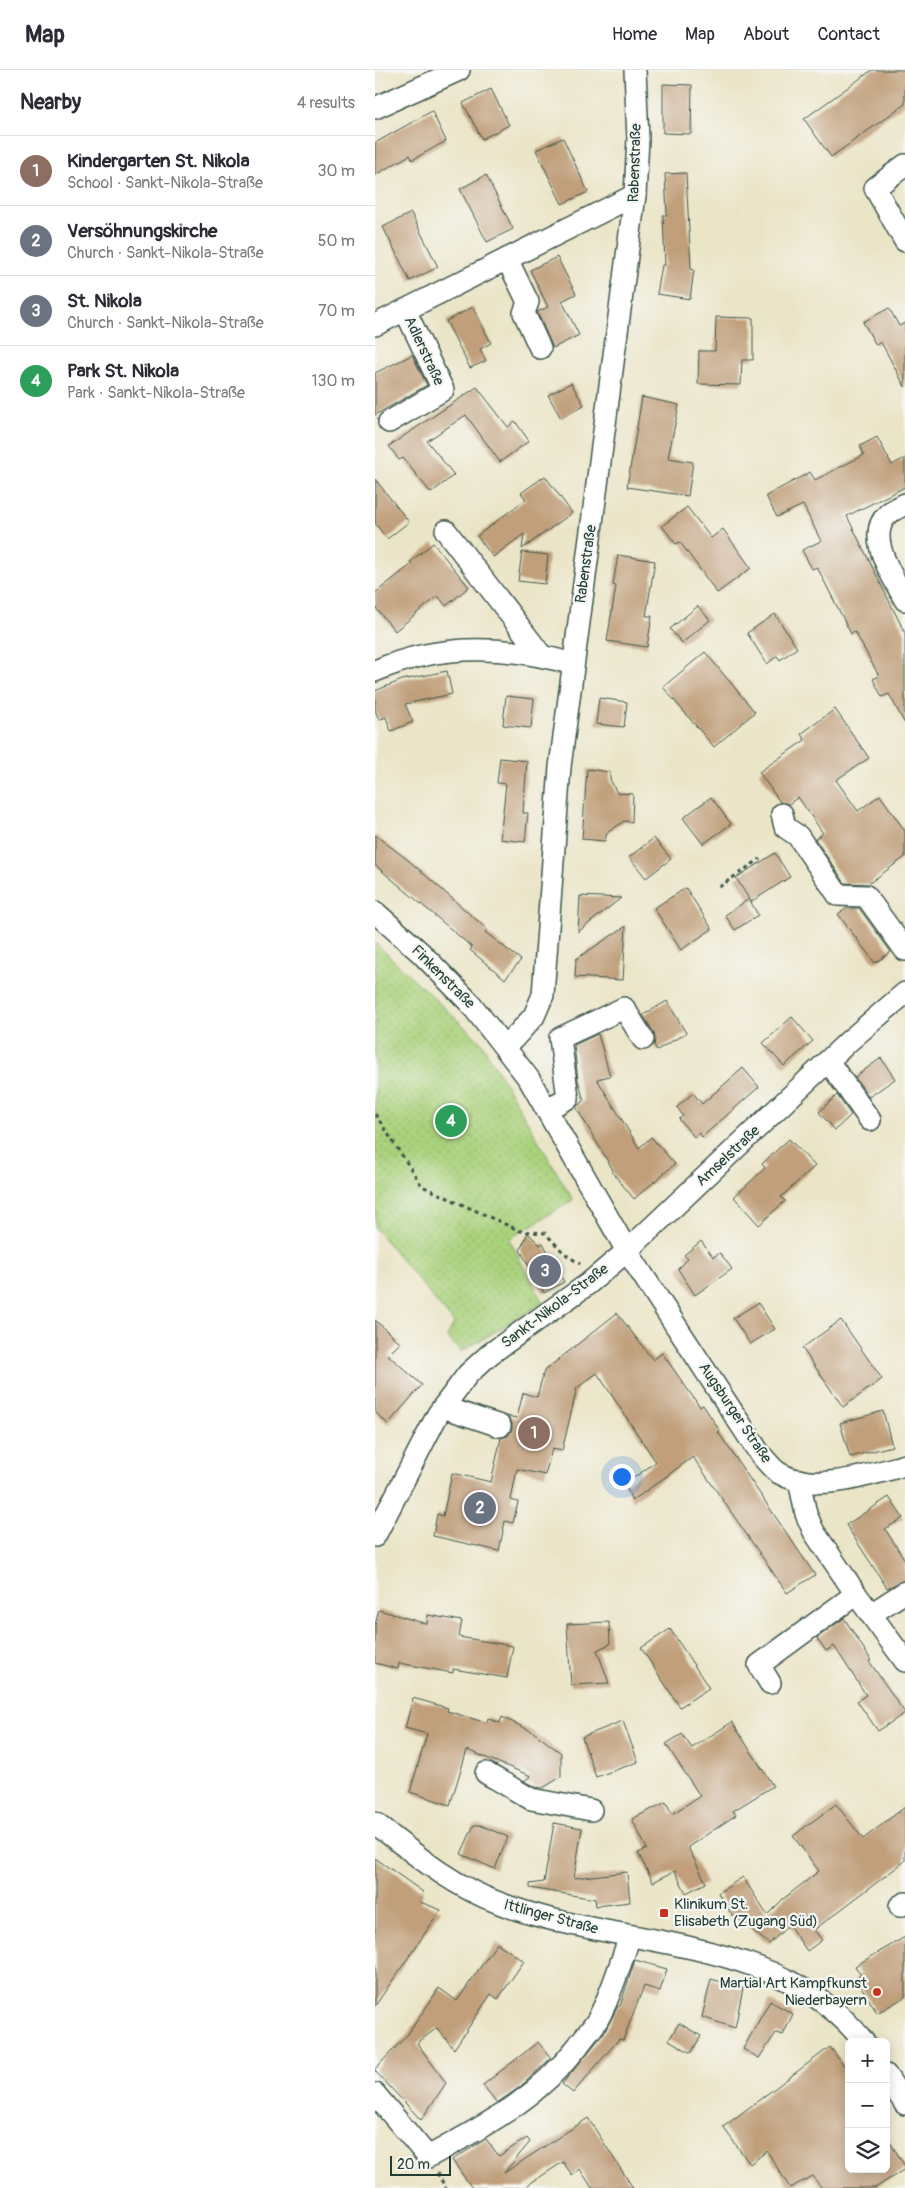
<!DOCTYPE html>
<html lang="en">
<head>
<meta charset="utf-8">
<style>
	body { margin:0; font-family:Pangolin,sans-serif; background:#f2f2f3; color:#2b2b33 }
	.controls { position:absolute; right:15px; bottom:15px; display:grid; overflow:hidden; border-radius:8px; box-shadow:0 2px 12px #0003 }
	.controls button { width:45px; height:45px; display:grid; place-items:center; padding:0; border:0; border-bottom:1px solid #e1e1e2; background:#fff; color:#2b2b33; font:25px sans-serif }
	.scale { position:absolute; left:15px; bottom:12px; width:61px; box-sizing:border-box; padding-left:5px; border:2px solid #1f3d34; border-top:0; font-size:14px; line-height:18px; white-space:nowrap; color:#1f3d34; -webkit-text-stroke:4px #f6f6f2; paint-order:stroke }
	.you { position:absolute; left:246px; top:1406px; width:18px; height:18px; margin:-12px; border:4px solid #fff; border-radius:50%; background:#1a73e8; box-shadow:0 0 0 8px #1a73e833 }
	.badge { display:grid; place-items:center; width:32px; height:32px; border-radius:50%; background:#ea580c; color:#fff; font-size:16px; font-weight:700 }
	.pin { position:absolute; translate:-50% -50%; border:2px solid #fff; box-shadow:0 1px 5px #0006 }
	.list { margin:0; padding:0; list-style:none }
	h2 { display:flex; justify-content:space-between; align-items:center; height:65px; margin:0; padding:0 20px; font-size:21px }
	h2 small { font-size:16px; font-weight:400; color:#7c7c81 }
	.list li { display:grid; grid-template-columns:32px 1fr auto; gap:15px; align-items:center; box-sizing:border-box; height:70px; padding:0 20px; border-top:1px solid #e1e1e2 }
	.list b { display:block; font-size:19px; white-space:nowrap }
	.list p { margin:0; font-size:16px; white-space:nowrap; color:#7c7c81 }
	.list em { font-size:16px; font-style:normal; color:#7c7c81 }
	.icon { flex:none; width:28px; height:28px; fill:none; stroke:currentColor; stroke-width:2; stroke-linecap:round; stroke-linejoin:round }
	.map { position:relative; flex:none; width:530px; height:2118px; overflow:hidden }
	header { display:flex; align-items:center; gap:30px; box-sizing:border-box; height:70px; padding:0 25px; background:#fff; border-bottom:1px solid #e1e1e2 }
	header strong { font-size:24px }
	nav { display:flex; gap:28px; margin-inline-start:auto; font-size:18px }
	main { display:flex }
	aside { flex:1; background:#fff }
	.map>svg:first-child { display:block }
	.green { fill:url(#green-dots); stroke:#648758 }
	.building { fill:#c09f7a }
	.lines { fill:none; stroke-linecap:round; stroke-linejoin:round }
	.minor-casing { stroke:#3e564a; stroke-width:24 }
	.path { stroke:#3e564a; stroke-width:3; stroke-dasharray:4 4; stroke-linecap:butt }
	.minor { stroke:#fff; stroke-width:21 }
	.poi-dot { fill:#c8321e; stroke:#f6f6f2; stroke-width:2 }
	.labels { text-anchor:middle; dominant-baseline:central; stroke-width:4.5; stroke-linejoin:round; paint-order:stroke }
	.street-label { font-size:15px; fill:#1f3d34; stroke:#f6f6f2 }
	.poi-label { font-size:15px; fill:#1f3d34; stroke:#f6f6f2; text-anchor:start }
</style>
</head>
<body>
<header>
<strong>Map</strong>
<nav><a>Home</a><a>Map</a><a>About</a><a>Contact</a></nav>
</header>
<main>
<aside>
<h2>Nearby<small>4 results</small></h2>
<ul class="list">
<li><span class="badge" style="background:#8d6e63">1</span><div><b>Kindergarten St. Nikola</b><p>School · Sankt-Nikola-Straße</p></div><em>30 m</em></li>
<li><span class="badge" style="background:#6b7280">2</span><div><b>Versöhnungskirche</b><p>Church · Sankt-Nikola-Straße</p></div><em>50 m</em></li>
<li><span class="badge" style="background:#6b7280">3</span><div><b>St. Nikola</b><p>Church · Sankt-Nikola-Straße</p></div><em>70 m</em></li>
<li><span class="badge" style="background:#2e9e5b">4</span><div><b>Park St. Nikola</b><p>Park · Sankt-Nikola-Straße</p></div><em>130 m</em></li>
</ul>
</aside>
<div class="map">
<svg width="530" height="2118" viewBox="0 0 530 2118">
	<defs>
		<pattern id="green-dots" width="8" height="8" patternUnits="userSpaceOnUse" patternTransform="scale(1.25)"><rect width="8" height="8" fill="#aad17c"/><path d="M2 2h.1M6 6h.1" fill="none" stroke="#92b46c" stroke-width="1.8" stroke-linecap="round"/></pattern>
	</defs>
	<rect width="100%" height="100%" fill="#f6f6f2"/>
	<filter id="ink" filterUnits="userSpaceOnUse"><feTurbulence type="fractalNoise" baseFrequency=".02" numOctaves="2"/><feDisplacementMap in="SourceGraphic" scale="10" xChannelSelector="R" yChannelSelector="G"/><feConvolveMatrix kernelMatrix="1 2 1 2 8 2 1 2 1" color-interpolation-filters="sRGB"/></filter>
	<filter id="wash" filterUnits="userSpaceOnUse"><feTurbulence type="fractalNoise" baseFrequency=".0096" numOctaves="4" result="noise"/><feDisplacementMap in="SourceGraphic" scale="20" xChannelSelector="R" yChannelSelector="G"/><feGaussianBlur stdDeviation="1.12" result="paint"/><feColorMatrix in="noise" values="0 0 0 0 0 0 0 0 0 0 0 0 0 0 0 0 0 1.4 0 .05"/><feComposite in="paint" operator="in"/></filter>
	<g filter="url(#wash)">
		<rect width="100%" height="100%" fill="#ebe5c8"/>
		<path class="green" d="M0,873L106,972L198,1130L134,1169L168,1233L86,1282L72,1267L79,1253L0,1158Z"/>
		<g id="blocks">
			<g class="building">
				<path d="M497,0H530V34L456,87L429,49Z"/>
				<path d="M288,14L317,15L316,64L288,63Z"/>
				<path d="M116,19L134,55L107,69L88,33Z"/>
				<path d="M57,41L71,71L37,90L35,85L0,105V73Z"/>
				<path d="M188,68L213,122L187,134L161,80Z"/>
				<path d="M311,103L316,199L319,200L315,229L282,224L287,195H290L288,145H292L290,104Z"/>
				<path d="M111,105L138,159L112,172L85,119Z"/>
				<path d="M36,143L63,197L35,211L8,157Z"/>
				<path d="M182,187L201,224L187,231L204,265L178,278L162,242L173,237L155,200Z"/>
				<path d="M98,237L116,273L105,279L111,291L95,298L71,251Z"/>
				<path d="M514,238L524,256L530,253V317L506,272L501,275L488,252Z"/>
				<path d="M341,247L378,248V290H367L366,315L323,314L324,281H340Z"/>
				<path d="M37,285L52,315L0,345V303Z"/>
				<path d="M196,313L209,335L186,348L173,325Z"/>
				<path d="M102,317L133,357L140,351L154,371L125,392L91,345L52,371L79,405L56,423L28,388L24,390L14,376Z"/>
				<path d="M267,327L304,335L293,388L318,392L313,426L252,417Z"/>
				<path d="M502,367L517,395L530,388V417L472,446L530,563V654L514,624L507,627L498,609L504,606L480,562L476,564L442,497L437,499L427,480L446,471L428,435L402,447L391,426L435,402L440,410L489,385L485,376Z"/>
				<path d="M170,406L197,443L147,479L149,464L118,487L102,466L151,429L146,423Z"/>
				<path d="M0,409L34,452L12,469L0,453Z"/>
				<path d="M312,437L336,468L348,459L376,498L342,523L305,472L301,474L287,456Z"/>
				<path d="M58,473L94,517L71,536L63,526L20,561L0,537V523L37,494L35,492Z"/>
				<path d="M147,482L173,485L170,514L143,511Z"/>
				<path d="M243,485L280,491L271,546H277L272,577L232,571L241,516L238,515Z"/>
				<path d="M323,536L335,550L307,573L295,559Z"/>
				<path d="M400,544L422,578L405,590L402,586L392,594L372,563Z"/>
				<path d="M330,582L380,642L339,677L288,617Z"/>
				<path d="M72,601L77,624L30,634L38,652L16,661L11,647L4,650L0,640V621L27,610Z"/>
				<path d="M131,626L159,629L156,658L128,655Z"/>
				<path d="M224,628L252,632L249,657L221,654Z"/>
				<path d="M460,639L494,688L461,710L483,741L505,725L530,761V787L493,814L470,813L440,769L448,763L423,727L414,734L405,732L384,702L430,670L426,664Z"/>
				<path d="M125,688L152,691L148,743H153L150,772L125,769L131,714L122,713Z"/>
				<path d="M212,699L235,702V709L242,723L258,724L257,752L249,751L232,763L230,771L207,769Z"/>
				<path d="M336,727L356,754L328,774L308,748Z"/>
				<path d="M0,765L33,790L112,859L110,862L146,890L130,909L95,880L97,877L0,795Z"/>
				<path d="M279,768L296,789L271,808L254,787Z"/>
				<path d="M400,783L415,807L376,832L361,808Z"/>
				<path d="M311,818L337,859L306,880L279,838Z"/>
				<path d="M205,826L246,828L203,862Z"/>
				<path d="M374,829L383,845L360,860L350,845Z"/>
				<path d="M472,838H484L516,882L500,893L463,844Z"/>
				<path d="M251,856L248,910L200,907L201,889Z"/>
				<path d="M292,931L311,963L282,980L279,975L280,969L279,963L268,945Z"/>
				<path d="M417,947L438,971L409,996L388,973Z"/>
				<path d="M223,964L235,1006L222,1009L264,1078L276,1067L300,1094L259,1129L237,1102L238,1100L201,1037L209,1031L203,1010L199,975Z"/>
				<path d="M506,988L520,1009L494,1027L480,1007Z"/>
				<path d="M368,998L384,1017L327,1067L324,1063L319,1067L304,1049L308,1046L302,1037L318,1023L327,1034Z"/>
				<path d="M462,1025L476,1045L460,1060L444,1042Z"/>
				<path d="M414,1069L440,1096L406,1127L410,1131L384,1155L359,1127L390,1098L387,1094Z"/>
				<path d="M153,1163L165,1175L168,1173L189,1212L169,1223L145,1180Z"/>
				<path d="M326,1171L338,1187L345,1183L357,1199L320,1225L303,1199L313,1189L309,1185Z"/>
				<path d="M383,1233L400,1259L375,1274L358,1248Z"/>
				<path d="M242,1243L278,1290L287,1283L325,1337L328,1335L345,1361L343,1362L440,1505L412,1523L318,1387L257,1431L250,1414L281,1392L222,1303L202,1318L187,1381L177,1379L170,1405L142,1399L136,1430L143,1432L138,1453L130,1451L124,1481L58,1466L62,1444L68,1446L77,1403L116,1412L126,1368L133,1366L137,1359V1353L131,1346L142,1348L148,1323L162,1327L169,1301Z"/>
				<path d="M0,1250L25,1273L13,1285L47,1315L13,1354L0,1342Z"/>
				<path d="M466,1250L507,1309L468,1337L427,1278Z"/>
				<path d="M508,1341L517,1376L475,1387L465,1353Z"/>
				<path d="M514,1427L528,1448L510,1459L530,1490V1510L512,1518L471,1455Z"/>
				<path d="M4,1540L52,1554L53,1545L87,1551L84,1567L138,1576L132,1608L78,1599V1603L24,1593L23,1599L0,1593V1555Z"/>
				<path d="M469,1548L496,1590L494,1591L530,1643L503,1661L482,1631L491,1625L459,1576L451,1581L442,1568Z"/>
				<path d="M234,1552L235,1574L222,1580L234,1613L196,1615L192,1554Z"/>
				<path d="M295,1559L334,1618L305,1637L266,1578Z"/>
				<path d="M38,1628L73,1638L72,1641L112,1653L113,1648L125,1653L127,1647L158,1662L186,1683V1707L168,1718L160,1717L149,1711L156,1706L92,1680L75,1735L35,1722L52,1664L30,1658Z"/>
				<path d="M248,1651L263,1692L221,1707L207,1667Z"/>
				<path d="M357,1652L398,1716L358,1741L361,1745L313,1777L331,1813L311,1823L300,1801L278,1812L263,1783L272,1779L257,1749L291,1732L297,1744L325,1726L291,1674L307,1664L317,1678Z"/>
				<path d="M461,1734L488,1769L530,1737V1791L439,1860L447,1870L432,1881L414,1855L394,1874L360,1846L358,1847L343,1823L368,1807L392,1845L408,1829L444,1801L418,1766Z"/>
				<path d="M179,1753L207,1758L199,1808L252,1802L255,1832L221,1836L220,1829L155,1818V1814L169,1812Z"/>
				<path d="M99,1755H105L133,1767L120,1799L86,1784Z"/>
				<path d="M0,1788L48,1822L45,1832L66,1840L0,1936Z"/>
				<path d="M530,1867V1927L502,1943L481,1908L486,1905L480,1896Z"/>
				<path d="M122,1873L149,1891L123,1929L116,1924L79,1979L62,1958L42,1973L71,2013L46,2050L0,2001V1999L33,1964L64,1918L82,1931Z"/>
				<path d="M260,1890L292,1899L285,1921L269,1916L248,1970L244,1969L198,2023L187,2014L229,1963L243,1936H245Z"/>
				<path d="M336,1909L368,1918L360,1958L327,1947Z"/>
				<path d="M395,1931L418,1944L408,1965L401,1963L384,1988L368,1979Z"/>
				<path d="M304,1953L326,1966L316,1983L294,1970Z"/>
				<path d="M163,1972L176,1988L145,2017L122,2033L108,2015Z"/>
				<path d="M455,1977L474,2002V2099H511V2066L530,2096V2099L500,2118H447L437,2106L415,2118L392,2081L375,2094L348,2057Z"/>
				<path d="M213,2048L258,2118H217L205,2099L197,2105L188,2092L148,2118H97L77,2090L111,2069L124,2086L152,2068L155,2072L129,2103Z"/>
			</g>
		</g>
	</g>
	<g filter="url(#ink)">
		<use href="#blocks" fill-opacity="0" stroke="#3e564a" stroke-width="1"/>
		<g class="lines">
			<g class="minor-casing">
				<g id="minor">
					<path d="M0,38L84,0"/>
					<path d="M530,95L500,118L530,171"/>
					<path d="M132,189L153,232L149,243L165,278"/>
					<path d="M0,255L260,125"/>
					<path d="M14,352L68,320L30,240"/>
					<path d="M530,434C525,437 517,440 513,444C489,466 519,508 530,530"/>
					<path d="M71,461L166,585"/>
					<path d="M0,601C63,573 132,575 198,594"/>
					<path d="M407,744L410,757L423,766L463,825L491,826L530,880"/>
					<path d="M0,842L46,883L95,933L154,1009L252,1181L385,1384C391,1390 397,1399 404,1403C440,1424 494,1405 530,1395"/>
					<path d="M131,977L159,946L168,925L185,697L260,125L263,69L260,0"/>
					<path d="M453,991L495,1050"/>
					<path d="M172,1039L193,1028L185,968L249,938L268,969"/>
					<path d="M68,1337L125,1356"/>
					<path d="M424,1410L431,1444L439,1462L481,1524L530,1591"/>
					<path d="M0,1466L63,1344L93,1304L115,1284L213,1214L252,1181L474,971L530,923"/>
					<path d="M496,1544L530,1522"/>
					<path d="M395,1613L384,1595L481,1524"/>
					<path d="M111,1703L156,1729L216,1740"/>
					<path d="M0,1753C38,1783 77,1816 124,1833C242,1879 404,1862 489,1972"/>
					<path d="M525,1836L530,1833"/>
					<path d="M511,2005L530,2034"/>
					<path d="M0,2024L53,2087C112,2054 160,2031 203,1976C209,1967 218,1958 223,1949C237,1923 245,1894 255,1866"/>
				</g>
			</g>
			<g class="path">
				<path d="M344,817L385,789"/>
				<path d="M0,1044L47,1116L145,1161L170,1163L189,1183L205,1194"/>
				<path d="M62,2103L71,2118"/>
			</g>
			<use href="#minor" class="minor"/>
		</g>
	</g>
	<g class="poi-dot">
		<rect x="284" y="1838" width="10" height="10" rx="2.5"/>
		<circle cx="502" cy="1922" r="5"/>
	</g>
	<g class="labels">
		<g class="street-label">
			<text transform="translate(260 93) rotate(-88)">Rabenstraße</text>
			<text transform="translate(49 281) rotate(65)">Adlerstraße</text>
			<text transform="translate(211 494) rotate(-82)">Rabenstraße</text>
			<text transform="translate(68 907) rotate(45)">Finkenstraße</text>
			<text transform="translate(353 1086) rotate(-43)">Amselstraße</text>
			<text transform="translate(180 1236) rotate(-37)">Sankt-Nikola-Straße</text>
			<text transform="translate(360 1343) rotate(56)">Augsburger Straße</text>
			<text transform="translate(176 1847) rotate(15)">Ittlinger Straße</text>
		</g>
		<g class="poi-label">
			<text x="299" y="1834">Klinikum St.<tspan x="299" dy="17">Elisabeth (Zugang Süd)</tspan></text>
			<text x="492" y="1913" text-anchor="end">Martial Art Kampfkunst<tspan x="492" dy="17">Niederbayern</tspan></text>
		</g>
	</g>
</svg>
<div class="controls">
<button>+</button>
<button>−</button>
<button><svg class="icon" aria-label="layers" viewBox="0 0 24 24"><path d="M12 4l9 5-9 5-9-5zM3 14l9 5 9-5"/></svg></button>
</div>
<div class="scale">20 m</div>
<div class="you"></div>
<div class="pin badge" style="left:159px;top:1363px;background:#8d6e63">1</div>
<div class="pin badge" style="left:105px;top:1438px;background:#6b7280">2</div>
<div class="pin badge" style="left:170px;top:1201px;background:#6b7280">3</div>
<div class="pin badge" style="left:76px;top:1051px;background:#2e9e5b">4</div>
</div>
</main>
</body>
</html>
